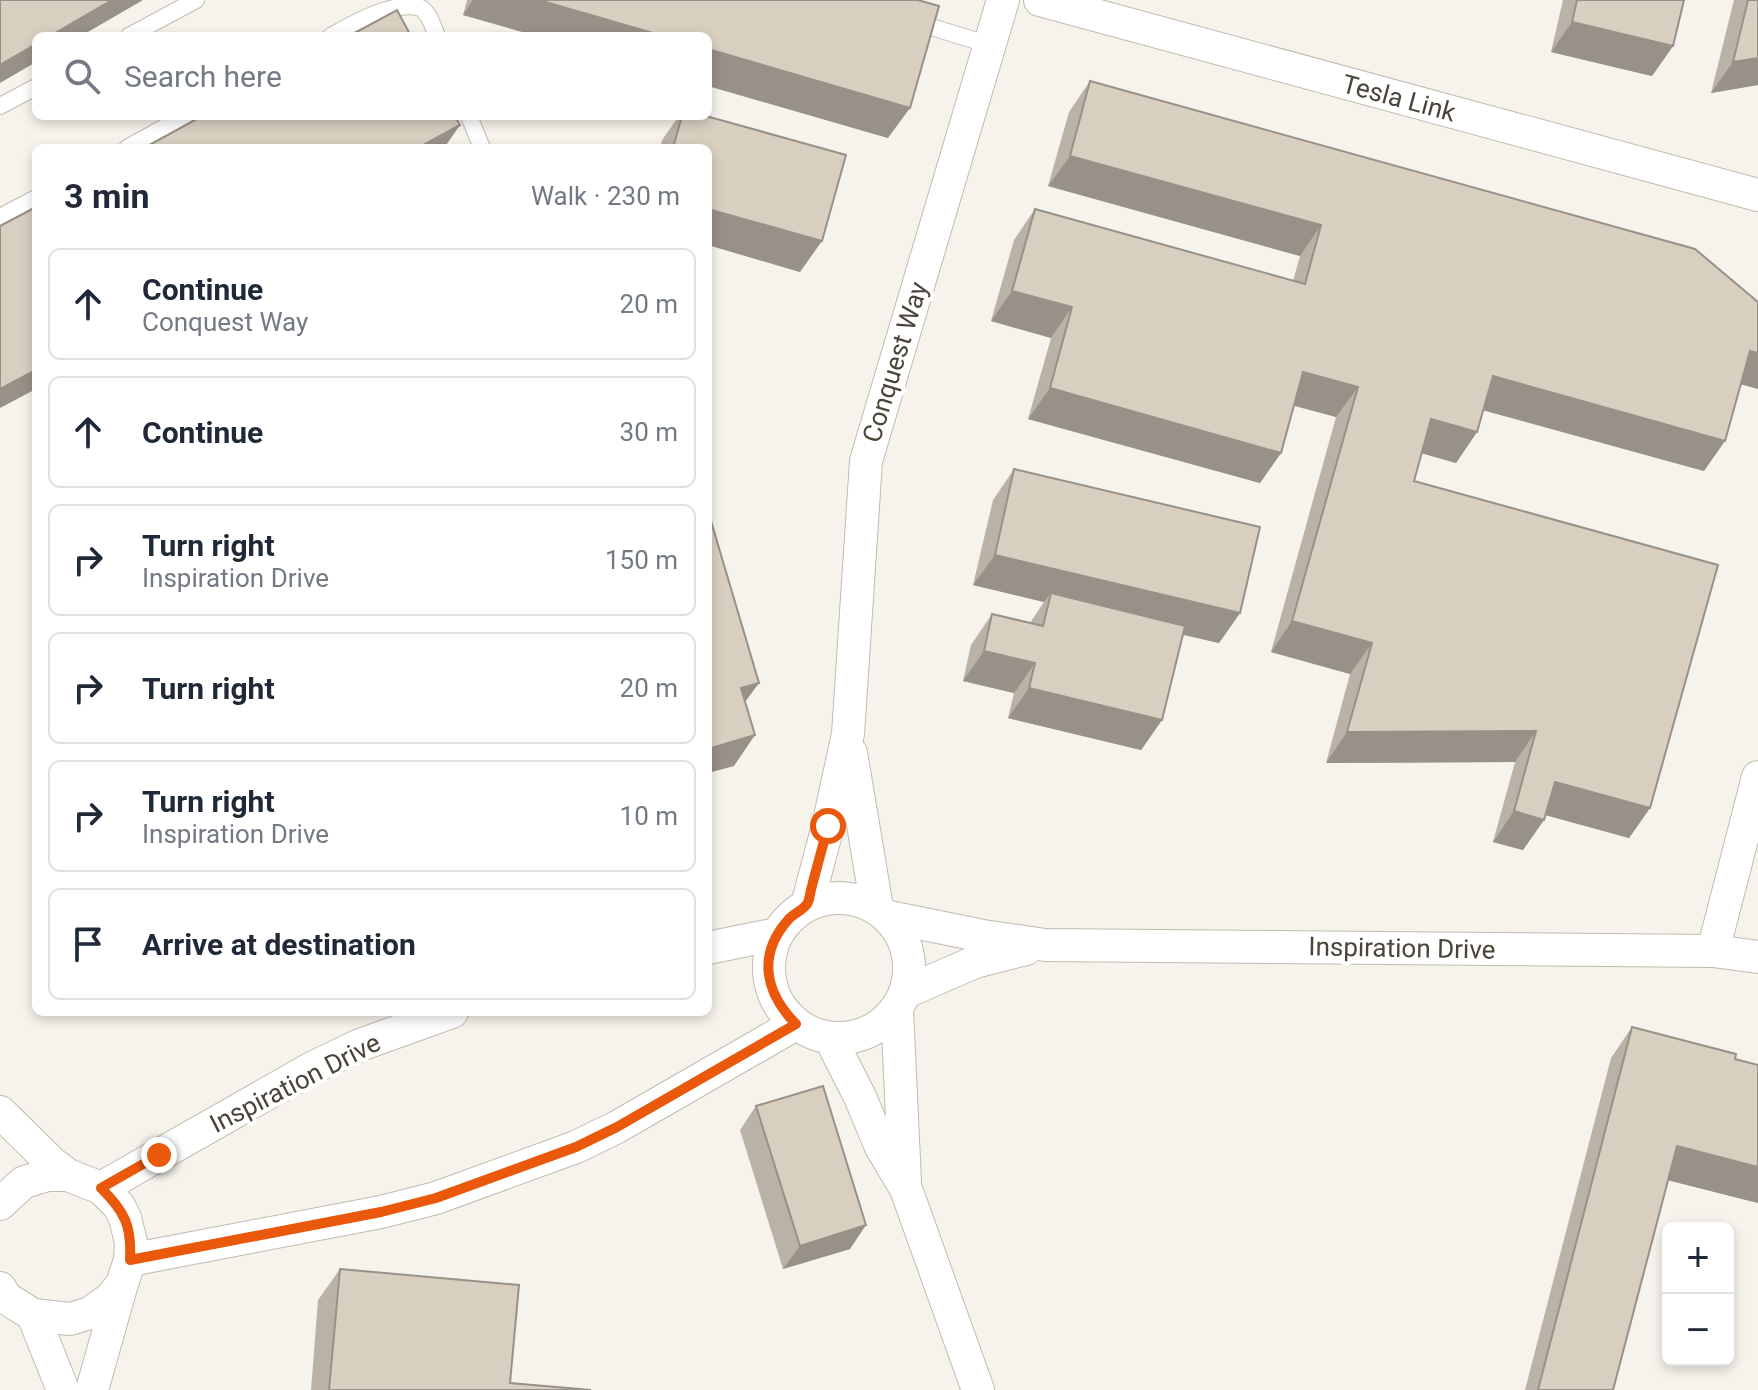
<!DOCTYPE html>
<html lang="en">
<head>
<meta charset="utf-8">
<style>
	body { margin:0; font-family:Roboto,sans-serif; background:#f6f6f7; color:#1f2937 }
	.controls { position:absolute; right:24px; bottom:24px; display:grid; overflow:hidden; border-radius:12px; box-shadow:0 4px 12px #0003 }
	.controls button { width:72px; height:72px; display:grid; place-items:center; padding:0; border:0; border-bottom:2px solid #e0e1e3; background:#fff; color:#1f2937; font:40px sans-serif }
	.stop { position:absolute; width:24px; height:24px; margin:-18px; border:6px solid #ea580c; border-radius:50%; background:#fff }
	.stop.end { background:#ea580c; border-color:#fff; box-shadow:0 2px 8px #0008 }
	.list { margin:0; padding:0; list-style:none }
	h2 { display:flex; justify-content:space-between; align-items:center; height:104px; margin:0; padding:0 32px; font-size:34px }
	h2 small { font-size:26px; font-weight:400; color:#747a83 }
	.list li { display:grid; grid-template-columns:52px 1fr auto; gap:24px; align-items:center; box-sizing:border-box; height:112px; margin:0 16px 16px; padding:0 16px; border:2px solid #e0e1e3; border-radius:12px }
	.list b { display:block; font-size:30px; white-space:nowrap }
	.list p { margin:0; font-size:26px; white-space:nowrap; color:#747a83 }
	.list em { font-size:26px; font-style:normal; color:#747a83 }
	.icon { flex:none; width:44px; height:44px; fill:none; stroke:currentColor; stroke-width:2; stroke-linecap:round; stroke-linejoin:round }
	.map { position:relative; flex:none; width:1758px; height:1390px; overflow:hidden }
	.search { position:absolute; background:#fff; box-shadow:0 4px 12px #0003; left:32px; top:32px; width:680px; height:88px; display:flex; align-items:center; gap:20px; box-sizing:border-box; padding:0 28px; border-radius:12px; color:#747a83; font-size:30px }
	.panel { position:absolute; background:#fff; box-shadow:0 4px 12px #0003; left:32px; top:144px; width:680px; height:872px; border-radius:12px }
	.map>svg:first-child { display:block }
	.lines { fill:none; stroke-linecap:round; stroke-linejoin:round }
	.service-casing { stroke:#c2bbae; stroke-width:18 }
	.minor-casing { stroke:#c2bbae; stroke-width:34 }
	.service { stroke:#fff; stroke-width:16 }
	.minor { stroke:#fff; stroke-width:32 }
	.wall { fill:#bab2a6 }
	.shaded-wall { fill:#979187 }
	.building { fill:#d8cfc1; stroke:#979187; stroke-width:2 }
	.route { stroke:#ea580c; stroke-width:10 }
	.labels { text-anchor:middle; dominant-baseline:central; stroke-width:8; stroke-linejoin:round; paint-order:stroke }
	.street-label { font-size:26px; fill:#4b4439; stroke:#fff }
</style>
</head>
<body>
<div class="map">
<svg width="1758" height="1390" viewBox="0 0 1758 1390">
	<rect width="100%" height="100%" fill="#f6f3ec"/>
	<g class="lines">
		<g class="service-casing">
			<g id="service">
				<path d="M915,22L990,45"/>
				<path d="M129,36L196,0"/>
				<path d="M331,36C354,23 394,0 421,8C430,14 433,27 437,36"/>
				<path d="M0,106L36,87"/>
				<path d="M469,116L482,148"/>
				<path d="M127,148L185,116"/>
				<path d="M0,217L36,198"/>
			</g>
		</g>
		<g class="minor-casing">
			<g id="minor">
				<path d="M1040,0L1758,195"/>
				<path d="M851,753L877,908"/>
				<circle cx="839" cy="968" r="70"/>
				<path d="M807,905L828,826L848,734L866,461L1003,0"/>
				<path d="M889,917L983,936L1045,945L1713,951L1758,957"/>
				<path d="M708,948L777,934"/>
				<path d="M1713,951L1758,777"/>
				<path d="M906,992L975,962L1026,949"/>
				<path d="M897,1010L905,1182"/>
				<path d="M830,1038L860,1097L881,1147L906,1189L978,1390"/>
				<path d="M0,1112L52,1163L68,1175"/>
				<path d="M101,1188L312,1068L360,1045L452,1012"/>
				<path d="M0,1204L24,1182L48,1175H68L101,1188L119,1206L125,1218L131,1242L130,1260L122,1284L111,1298L90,1313L70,1319L33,1315L6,1298L0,1288"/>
				<path d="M130,1260L381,1212L436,1198L576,1147L617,1127L796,1024"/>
				<path d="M33,1315L63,1390"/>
				<path d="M92,1390L121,1287"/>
			</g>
		</g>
		<use href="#service" class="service"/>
		<use href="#minor" class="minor"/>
	</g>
	<g class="wall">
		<path d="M467,0H918L888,138L463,15Z"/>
		<path d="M1563,0H1684L1673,46L1652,76L1551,52Z"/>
		<path d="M1734,0H1758V85L1711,93Z"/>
		<path d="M1090,81L1741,385L1704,471L1483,410L1477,432L1456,463L1422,453L1414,481L1650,808L1629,838L1546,815L1544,820L1523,850L1493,842L1515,762L1326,763L1350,674L1271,652L1336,417L1294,406L1281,453L1260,483L1028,419L1051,338L991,321L1014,240L1035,209L1293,281L1300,256L1048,186L1069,112Z"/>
		<path d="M679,116H706L800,272L708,245V148H660L662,140Z"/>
		<path d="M1014,469L1240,613L1219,643L1183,635L1162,720L1141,750L1008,718L1014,693L963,681L971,645L992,614L1030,623L1044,602L973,585L993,500Z"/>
		<path d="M1632,1027L1735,1059L1758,1203L1668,1180L1613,1390H1525L1611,1058Z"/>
		<path d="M756,1106L850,1249L783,1269L740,1130Z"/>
		<path d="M340,1269L510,1383L591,1390H311L318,1300Z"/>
	</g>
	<g class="shaded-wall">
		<path d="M112,0H143L81,36H50Z"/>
		<path d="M473,0H539L663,36H537L463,15Z"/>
		<path d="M1572,22L1673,46L1652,76L1551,52Z"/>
		<path d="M36,44V62L0,83V65Z"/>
		<path d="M708,49L910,108L888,138L708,86Z"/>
		<path d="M1758,58V85L1711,93L1733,62Z"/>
		<path d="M460,125L444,148H418Z"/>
		<path d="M1070,156L1321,225L1300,256L1048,186Z"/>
		<path d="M708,209L822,241L800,272L708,245Z"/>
		<path d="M1012,291L1072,307L1051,338L991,321Z"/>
		<path d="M1750,351L1758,353V389L1729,381Z"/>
		<path d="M36,370V389L0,408V389Z"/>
		<path d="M1303,372L1358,387L1336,417L1282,402Z"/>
		<path d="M1493,376L1725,441L1704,471L1471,407Z"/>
		<path d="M1050,388L1281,453L1260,483L1028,419Z"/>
		<path d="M1431,419L1477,432L1456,463L1410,450Z"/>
		<path d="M995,555L1240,613L1219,643L1048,603L1051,593L1044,602L973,585Z"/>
		<path d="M1292,621L1372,643L1350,674L1271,652Z"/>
		<path d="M984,651L1035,663L1014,693L963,681Z"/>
		<path d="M759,683L737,713L741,688Z"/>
		<path d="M1029,688L1162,720L1141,750L1008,718Z"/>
		<path d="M1536,731L1515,762L1326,763L1347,732Z"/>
		<path d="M755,735L734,766L708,773V749Z"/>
		<path d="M1555,782L1650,808L1629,838L1534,812Z"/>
		<path d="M1514,811L1544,820L1523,850L1493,842Z"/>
		<path d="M1677,1146L1758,1167V1203L1655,1177Z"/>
		<path d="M866,1225L850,1249L783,1269L800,1246Z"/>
	</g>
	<g class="building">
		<path d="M0,0H112L50,36H36V44L0,65Z"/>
		<path d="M539,0H918L939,6L910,108L708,49V36H663Z"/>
		<path d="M1577,0H1684L1673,46L1572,22Z"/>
		<path d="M1748,0H1758V58L1733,62Z"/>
		<path d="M397,10L411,36H349Z"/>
		<path d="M1090,81L1695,249L1758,302V353L1750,351L1725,441L1493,376L1477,432L1431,419L1414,481L1718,565L1650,808L1555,782L1544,820L1514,811L1536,731L1347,732L1372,643L1292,621L1358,387L1303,372L1281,453L1050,388L1072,307L1012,291L1035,209L1305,284L1321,225L1070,156Z"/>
		<path d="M202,116H455L460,125L418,148H144Z"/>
		<path d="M682,116H706L846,155L822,241L708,209V148H673Z"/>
		<path d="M36,207V370L0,389V226Z"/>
		<path d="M1014,469L1260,527L1240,613L995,555Z"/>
		<path d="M708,511L759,683L741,688L755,735L708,749Z"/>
		<path d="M1051,593L1185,626L1162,720L1029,688L1035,663L984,651L992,614L1043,626Z"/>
		<path d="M1632,1027L1736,1054L1735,1059L1758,1065V1167L1677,1146L1613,1390H1538Z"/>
		<path d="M823,1086L866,1225L800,1246L756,1106Z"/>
		<path d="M340,1269L519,1285L510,1383L591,1390H329Z"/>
	</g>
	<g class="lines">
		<path class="route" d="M159,1155L101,1188C124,1211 132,1225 130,1260L381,1212L436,1198L576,1147L617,1127L796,1024C765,993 757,955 788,920C793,914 803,910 807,904C810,900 810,891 812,886C817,866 823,846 828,826"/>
	</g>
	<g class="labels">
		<g class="street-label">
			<text transform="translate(1399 98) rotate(15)">Tesla Link</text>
			<text transform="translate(895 362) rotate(-73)">Conquest Way</text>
			<text transform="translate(1402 948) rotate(1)">Inspiration Drive</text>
			<text transform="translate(295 1083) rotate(-27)">Inspiration Drive</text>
		</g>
	</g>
</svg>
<div class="controls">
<button>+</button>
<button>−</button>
</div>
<div class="stop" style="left:828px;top:826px"></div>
<div class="stop end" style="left:159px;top:1155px"></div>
<div class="search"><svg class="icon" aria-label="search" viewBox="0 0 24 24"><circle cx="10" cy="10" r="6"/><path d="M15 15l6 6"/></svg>Search here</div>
<section class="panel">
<h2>3 min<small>Walk · 230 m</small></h2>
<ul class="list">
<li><svg class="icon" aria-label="ahead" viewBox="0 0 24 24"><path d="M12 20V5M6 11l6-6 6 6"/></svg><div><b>Continue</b><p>Conquest Way</p></div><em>20 m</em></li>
<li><svg class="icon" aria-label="ahead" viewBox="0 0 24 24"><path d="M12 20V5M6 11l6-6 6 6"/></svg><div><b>Continue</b></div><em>30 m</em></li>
<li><svg class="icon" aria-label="right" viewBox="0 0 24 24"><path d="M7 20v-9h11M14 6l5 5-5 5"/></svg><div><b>Turn right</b><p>Inspiration Drive</p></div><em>150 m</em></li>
<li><svg class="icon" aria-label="right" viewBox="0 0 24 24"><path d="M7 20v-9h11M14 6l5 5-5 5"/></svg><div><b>Turn right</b></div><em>20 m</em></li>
<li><svg class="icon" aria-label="right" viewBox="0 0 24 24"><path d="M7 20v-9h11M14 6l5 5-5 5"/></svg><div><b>Turn right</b><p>Inspiration Drive</p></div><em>10 m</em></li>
<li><svg class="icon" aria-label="arrive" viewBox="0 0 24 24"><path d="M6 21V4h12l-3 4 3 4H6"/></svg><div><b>Arrive at destination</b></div></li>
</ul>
</section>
</div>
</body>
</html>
